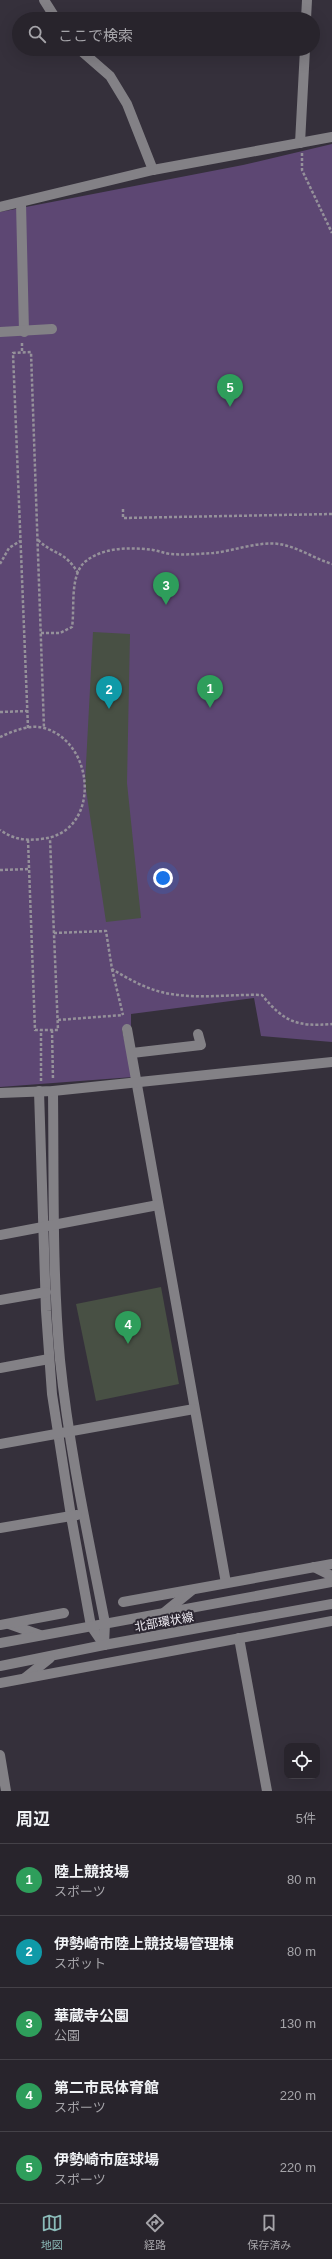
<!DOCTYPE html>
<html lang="ja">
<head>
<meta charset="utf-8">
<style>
	body { margin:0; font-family:Helvetica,"Noto Sans JP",sans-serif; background:#343038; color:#f1f3f6 }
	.controls { position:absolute; right:12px; bottom:12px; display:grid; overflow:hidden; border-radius:8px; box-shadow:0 4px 16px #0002 }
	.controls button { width:36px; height:36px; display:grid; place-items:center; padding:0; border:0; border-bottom:1px solid #444148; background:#28242c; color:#f1f3f6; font:20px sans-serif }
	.you { position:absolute; left:163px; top:878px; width:14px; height:14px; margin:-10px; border:3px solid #fff; border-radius:50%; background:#1a73e8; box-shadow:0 0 0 6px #1a73e833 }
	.badge { display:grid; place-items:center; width:26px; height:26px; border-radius:50%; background:#8bbbb9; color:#fff; font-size:13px; font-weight:700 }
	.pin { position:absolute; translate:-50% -33px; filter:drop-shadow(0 1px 2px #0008) }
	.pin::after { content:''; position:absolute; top:21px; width:14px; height:12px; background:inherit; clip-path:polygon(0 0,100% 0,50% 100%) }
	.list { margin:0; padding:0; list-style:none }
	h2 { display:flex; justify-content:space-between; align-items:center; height:52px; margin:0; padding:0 16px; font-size:17px }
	h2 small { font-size:13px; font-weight:400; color:#a5a4a9 }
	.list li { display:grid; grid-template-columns:26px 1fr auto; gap:12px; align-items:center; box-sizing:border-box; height:72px; padding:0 16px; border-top:1px solid #444148 }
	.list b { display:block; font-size:15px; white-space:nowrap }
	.list p { margin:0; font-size:13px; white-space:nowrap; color:#a5a4a9 }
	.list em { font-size:13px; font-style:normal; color:#a5a4a9 }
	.icon { flex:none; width:22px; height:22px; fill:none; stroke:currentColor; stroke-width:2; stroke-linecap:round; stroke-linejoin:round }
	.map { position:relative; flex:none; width:332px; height:1791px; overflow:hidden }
	.search { position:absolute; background:#28242c; box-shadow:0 4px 16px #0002; left:12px; right:12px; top:12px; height:44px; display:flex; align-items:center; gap:10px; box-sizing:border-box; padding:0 14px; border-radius:22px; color:#a5a4a9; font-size:15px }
	.sheet { height:412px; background:#28242c }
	nav { display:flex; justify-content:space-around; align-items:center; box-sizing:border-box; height:56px; border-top:1px solid #444148; background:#28242c; font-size:11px; color:#a5a4a9 }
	nav a { display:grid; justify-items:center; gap:2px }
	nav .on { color:#8bbbb9 }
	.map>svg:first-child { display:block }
	.green { fill:#5d4773 }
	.building { fill:#485044 }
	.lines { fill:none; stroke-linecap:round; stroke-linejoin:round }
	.path { stroke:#95919a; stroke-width:2.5; stroke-dasharray:3 2; stroke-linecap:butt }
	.minor { stroke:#838186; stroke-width:10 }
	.labels { text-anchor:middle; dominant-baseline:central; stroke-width:4; stroke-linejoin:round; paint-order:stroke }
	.street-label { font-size:12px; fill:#eeebf2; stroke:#2b2631 }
</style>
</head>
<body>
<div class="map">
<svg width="332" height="1791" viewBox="0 0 332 1791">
	<rect width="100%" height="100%" fill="#35303b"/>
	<path class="green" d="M332,144V1042L261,1036L254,998L131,1014V1028L122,1030L133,1077L0,1087V212L243,165Z"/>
	<g class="building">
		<path d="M93,632L130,634L127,783L141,918L106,922L85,783Z"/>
		<path d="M161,1287L179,1384L96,1401L76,1304Z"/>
	</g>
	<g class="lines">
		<g class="path">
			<path d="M302,153V170L332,233"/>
			<path d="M22,343V352"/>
			<path d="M123,509V518L332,514"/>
			<path d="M38,540C55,556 64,550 78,573"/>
			<path d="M0,564L9,548L20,541"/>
			<path d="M41,633H60L72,627C75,609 69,574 86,561C104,547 131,547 153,550C159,551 164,553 170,554C184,555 199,554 213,553C233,551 259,541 279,544C298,547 313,558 332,564"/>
			<path d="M0,712L27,711"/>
			<path d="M28,728L13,353L31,352L44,728"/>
			<path d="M0,737C13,731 30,724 44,728C97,743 101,835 40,839C25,841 13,839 0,830"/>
			<path d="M28,840L35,1030H58L50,839"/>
			<path d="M0,870L29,869"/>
			<path d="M54,933L106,931L112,969C130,980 150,991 171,994C201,999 232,994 262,995C284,1022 297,1027 332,1024"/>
			<path d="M112,969L123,1015"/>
			<path d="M58,1020L123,1015"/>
			<path d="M52,1030L53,1080"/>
			<path d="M41,1081V1030"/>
		</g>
		<g class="minor">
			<path d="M44,0L56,19"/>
			<path d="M306,19L307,0"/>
			<path d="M79,49L110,76L127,104L153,170"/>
			<path d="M300,143L305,49"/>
			<path d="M21,203L24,332"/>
			<path d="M0,207L153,170L332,137"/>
			<path d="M0,332L52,329"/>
			<path d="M127,1029L226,1583"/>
			<path d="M132,1053L201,1045L198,1034"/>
			<path d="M39,1091L46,1311L52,1394L71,1516L91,1626L104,1645"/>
			<path d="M53,1091C54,1181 52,1271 60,1360C69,1449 88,1536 105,1623L104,1645"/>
			<path d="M0,1093L53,1091L332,1062"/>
			<path d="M0,1235L158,1205"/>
			<path d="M0,1300L46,1292"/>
			<path d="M0,1368L49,1359"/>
			<path d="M0,1444L194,1409"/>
			<path d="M0,1528L77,1515"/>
			<path d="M314,1567L332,1576"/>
			<path d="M123,1602L332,1564"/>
			<path d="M165,1612L192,1590"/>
			<path d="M9,1624L40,1635"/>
			<path d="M0,1625L64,1613"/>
			<path d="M239,1638L267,1791"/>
			<path d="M0,1643L332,1582"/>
			<path d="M0,1666L104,1645L332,1604"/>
			<path d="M25,1678L50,1658"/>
			<path d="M0,1683L332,1621"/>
			<path d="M0,1755L6,1791"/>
		</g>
	</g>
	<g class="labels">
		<g class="street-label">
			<text transform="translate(164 1622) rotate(-10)">北部環状線</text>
		</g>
	</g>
</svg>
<div class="controls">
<button><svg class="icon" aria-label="locate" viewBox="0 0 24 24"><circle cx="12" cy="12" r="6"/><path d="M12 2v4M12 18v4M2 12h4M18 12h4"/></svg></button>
</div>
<div class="you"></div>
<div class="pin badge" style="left:210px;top:708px;background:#2e9e5b">1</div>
<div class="pin badge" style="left:109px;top:709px;background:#0f9aa8">2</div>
<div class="pin badge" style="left:166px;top:605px;background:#2e9e5b">3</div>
<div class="pin badge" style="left:128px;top:1344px;background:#2e9e5b">4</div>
<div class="pin badge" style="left:230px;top:407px;background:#2e9e5b">5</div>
<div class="search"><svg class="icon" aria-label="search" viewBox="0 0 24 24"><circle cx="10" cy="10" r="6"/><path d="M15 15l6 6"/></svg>ここで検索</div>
</div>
<section class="sheet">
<h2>周辺<small>5件</small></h2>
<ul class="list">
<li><span class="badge" style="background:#2e9e5b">1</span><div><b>陸上競技場</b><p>スポーツ</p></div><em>80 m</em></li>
<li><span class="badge" style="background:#0f9aa8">2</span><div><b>伊勢崎市陸上競技場管理棟</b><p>スポット</p></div><em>80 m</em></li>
<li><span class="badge" style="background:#2e9e5b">3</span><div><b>華蔵寺公園</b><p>公園</p></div><em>130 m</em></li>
<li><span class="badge" style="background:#2e9e5b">4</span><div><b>第二市民体育館</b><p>スポーツ</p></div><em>220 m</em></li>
<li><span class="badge" style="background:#2e9e5b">5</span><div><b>伊勢崎市庭球場</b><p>スポーツ</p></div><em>220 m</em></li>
</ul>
</section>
<nav>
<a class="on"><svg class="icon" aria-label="map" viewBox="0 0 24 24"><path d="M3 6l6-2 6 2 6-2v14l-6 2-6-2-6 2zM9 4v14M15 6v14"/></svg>地図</a>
<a><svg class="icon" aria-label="directions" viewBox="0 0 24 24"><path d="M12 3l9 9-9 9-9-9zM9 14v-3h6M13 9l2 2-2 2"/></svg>経路</a>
<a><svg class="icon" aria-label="saved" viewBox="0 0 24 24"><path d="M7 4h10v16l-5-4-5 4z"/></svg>保存済み</a>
</nav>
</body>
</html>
